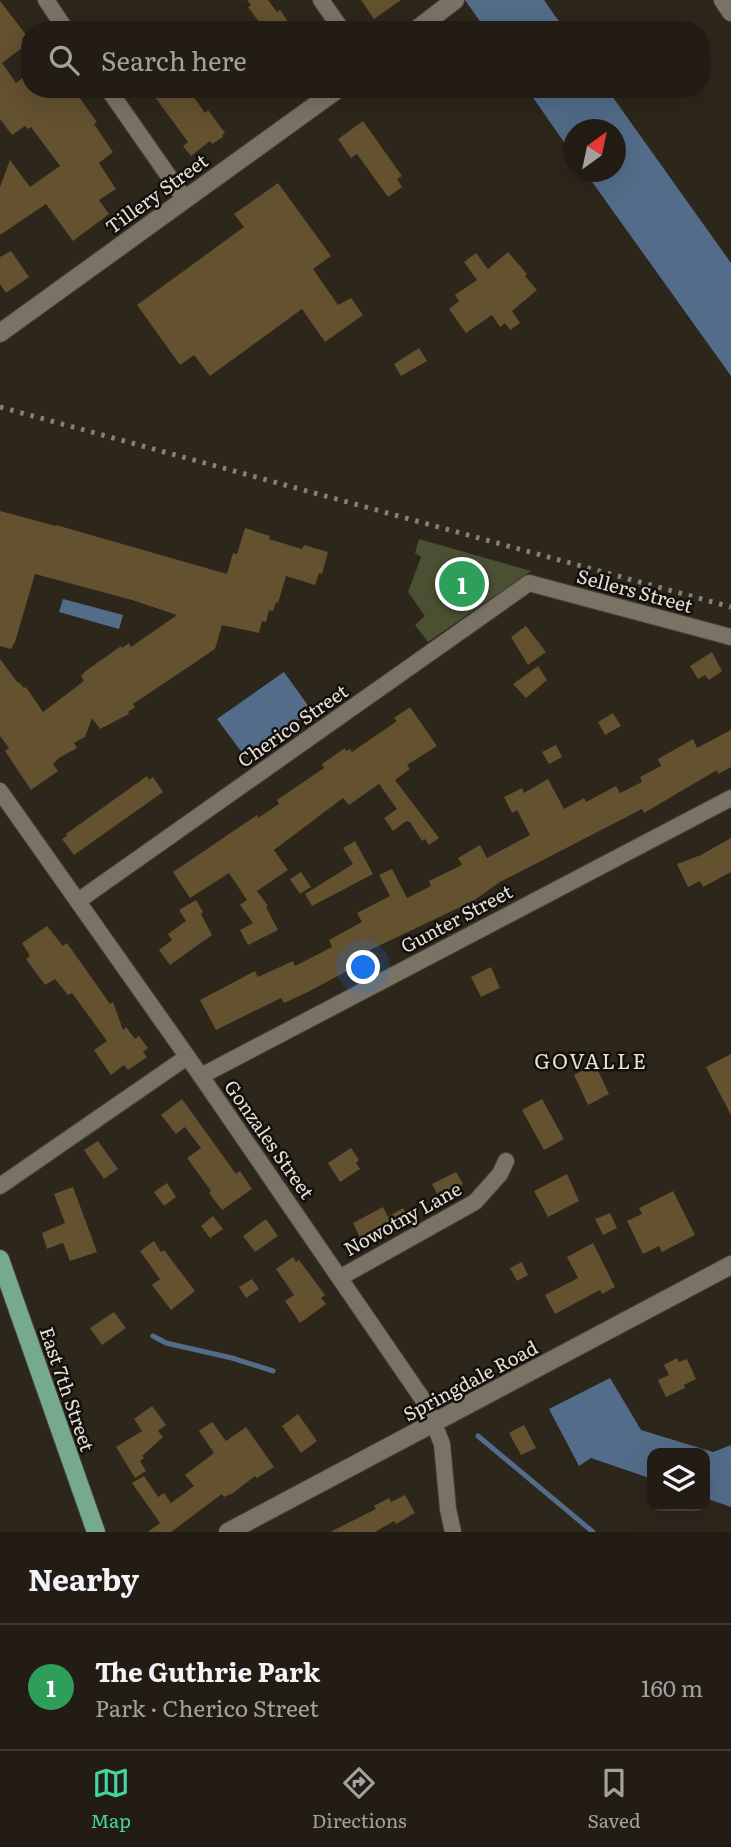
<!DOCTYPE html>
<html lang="en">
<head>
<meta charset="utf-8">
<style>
	body { margin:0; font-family:Literata,serif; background:#2a251d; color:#f1f3f6 }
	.controls { position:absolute; right:21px; bottom:21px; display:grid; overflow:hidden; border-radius:14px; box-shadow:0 7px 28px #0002 }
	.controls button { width:63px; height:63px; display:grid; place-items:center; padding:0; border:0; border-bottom:2px solid #3f3a34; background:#221c14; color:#f1f3f6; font:35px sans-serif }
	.compass { position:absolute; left:563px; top:119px; width:63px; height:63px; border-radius:50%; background:#221c14; box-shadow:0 7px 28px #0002; rotate:33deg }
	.you { position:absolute; left:364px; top:968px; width:24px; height:24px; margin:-18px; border:5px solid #fff; border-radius:50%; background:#1a73e8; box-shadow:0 0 0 10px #1a73e833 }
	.badge { display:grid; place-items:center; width:46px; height:46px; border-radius:50%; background:#42d4a1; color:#fff; font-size:23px; font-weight:700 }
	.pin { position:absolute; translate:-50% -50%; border:4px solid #fff; box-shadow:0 2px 7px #0006 }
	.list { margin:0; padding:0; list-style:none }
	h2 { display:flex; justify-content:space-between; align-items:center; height:91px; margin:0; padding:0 28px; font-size:30px }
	h2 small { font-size:23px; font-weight:400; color:#a2a1a0 }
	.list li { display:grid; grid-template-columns:46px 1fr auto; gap:21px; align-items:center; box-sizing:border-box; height:126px; padding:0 28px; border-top:2px solid #3f3a34 }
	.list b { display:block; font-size:26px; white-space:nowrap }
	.list p { margin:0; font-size:23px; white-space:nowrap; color:#a2a1a0 }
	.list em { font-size:23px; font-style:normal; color:#a2a1a0 }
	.icon { flex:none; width:38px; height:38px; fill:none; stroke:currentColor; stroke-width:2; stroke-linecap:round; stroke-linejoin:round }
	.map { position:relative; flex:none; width:731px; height:1532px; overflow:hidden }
	.search { position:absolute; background:#221c14; box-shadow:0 7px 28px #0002; left:21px; right:21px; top:21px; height:77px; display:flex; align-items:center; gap:18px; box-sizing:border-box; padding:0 24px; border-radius:28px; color:#a2a1a0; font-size:26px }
	.sheet { height:217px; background:#221c14 }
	nav { display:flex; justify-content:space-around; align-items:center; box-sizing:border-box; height:98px; border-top:2px solid #3f3a34; background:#221c14; font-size:19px; color:#a2a1a0 }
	nav a { display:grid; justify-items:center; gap:4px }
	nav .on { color:#42d4a1 }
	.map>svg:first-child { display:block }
	.green { fill:#4b5033 }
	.water { fill:#526c89 }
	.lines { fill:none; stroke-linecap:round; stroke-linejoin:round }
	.stream { stroke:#526c89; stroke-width:5 }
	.building { fill:#63512f }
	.street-casing { stroke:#474138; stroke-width:18 }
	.secondary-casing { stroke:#474138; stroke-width:20 }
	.primary-casing { stroke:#474138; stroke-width:20 }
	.street { stroke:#7a7365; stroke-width:16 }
	.secondary { stroke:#7a7365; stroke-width:18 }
	.primary { stroke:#76aa90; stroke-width:18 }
	.rail { stroke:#868077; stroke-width:5; stroke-dasharray:3.5 7; stroke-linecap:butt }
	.labels { text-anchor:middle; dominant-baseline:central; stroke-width:5; stroke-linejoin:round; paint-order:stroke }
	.street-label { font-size:19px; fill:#e5e1da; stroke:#13100b }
	.neighbourhood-label { font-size:21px; letter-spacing:2px; fill:#e9e0d1; stroke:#13100b }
</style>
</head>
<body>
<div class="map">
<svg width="731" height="1532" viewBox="0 0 731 1532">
	<rect width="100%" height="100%" fill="#2d261b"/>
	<path class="green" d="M419,539L531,571L428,642L415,625L425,616L408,592L421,557L415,553Z"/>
	<g class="water">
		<path d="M465,0H544L565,30H486Z"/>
		<path d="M527,89H607L731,263V376L585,172H616V130H574L573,155Z"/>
		<path d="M63,599L123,615L119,629L59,612Z"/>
		<path d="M284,672L312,711L246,758L217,719Z"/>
		<path d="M610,1378L641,1430L713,1452L731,1445V1507L705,1498V1453H652V1479L591,1458L579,1466L549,1409Z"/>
	</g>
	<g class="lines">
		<g class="stream">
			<path d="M153,1336L166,1343L232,1358L273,1371"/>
			<path d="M478,1436L593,1532"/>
		</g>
	</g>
	<g class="building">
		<path d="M247,0H268L277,12L280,10L294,30H265L248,7L251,5Z"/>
		<path d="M361,0H401L374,19Z"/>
		<path d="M0,1L27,36L22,39L26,45L2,63L16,83L25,76L30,82V89H73L97,122L94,124L113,152L99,163L116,189L99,200L109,214L73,241L46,204L0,235V187L10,160L30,187L60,166L31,127L28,129L25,126L12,135L0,119Z"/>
		<path d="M149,89H188L205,113L208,110L225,133L222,135L223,137L212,144L210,141L191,156L183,146L188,142Z"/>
		<path d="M363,121L402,176L397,179L402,187L388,197L357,154L351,158L338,139Z"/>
		<path d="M278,183L331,256L313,269L338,305L351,298L363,315L325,342L302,309L210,376L194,355L180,365L137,305L244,227L234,214Z"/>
		<path d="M11,251L29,277L6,293L0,284V257Z"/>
		<path d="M508,252L527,274L525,276L537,290L512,311L520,323L510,330L505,323L500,327L492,315L466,333L449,309L459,301L455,295L477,280L464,262L476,253L488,269Z"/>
		<path d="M419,348L427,361L401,376L394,364Z"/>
		<path d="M0,511L56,526V525L227,574L233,553L237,554L245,528L270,536L269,539L302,549L304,545L328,552L322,574L319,573L315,585L286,576L278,603L276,602L273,611L269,610L266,622L262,621L259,633L222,625L215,649L133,704L135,707L128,712L129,714L100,729L92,718L85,737L74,743L77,748L59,758L53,764L58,771L31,790L5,751L9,748L0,736V659L18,683L19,682L24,688L26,687L43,712L84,681L81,676L87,670L121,646L122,648L129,643L131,647L177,615L132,600L35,574L15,642L11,649L0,646Z"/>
		<path d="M526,626L546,652L528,665L511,637Z"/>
		<path d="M712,652L722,671L709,680L705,675L698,679L690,666Z"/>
		<path d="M538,666L547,680L526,698L513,684Z"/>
		<path d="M410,707L437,746L407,765L410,769L395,780L439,838L429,845L425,839L422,841L410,822L406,821L393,831L384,818L397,809L379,784L349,805L343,798L274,850L288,870L257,891L268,906L266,907L278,930L248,945L240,930L253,923L240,905L247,900L229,873L190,898L173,872L257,815L258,818L279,804L277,800L324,768L322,764L345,748L346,751L350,749L352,752L397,721L394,718Z"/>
		<path d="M613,713L621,726L605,735L598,722Z"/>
		<path d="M731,730V767L718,774L717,770L644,813L642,809L500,882L473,901L370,950L373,957L308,992L284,1003L281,998L216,1030L200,1000L255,971L258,977L293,961L295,966L332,947L329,940L362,922L357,913L390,896L379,875L392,869L407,898L431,886L429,881L462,865L458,858L480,845L487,858L530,835L517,810L512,813L504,797L522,788L524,793L548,779L564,809L584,798L586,802L616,786L620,793L642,782L640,777L661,766L658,759L693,739L697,748Z"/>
		<path d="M556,745L562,757L549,764L542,752Z"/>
		<path d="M147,776L149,780L153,777L163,792L74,855L62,839L67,836L66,834Z"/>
		<path d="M731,838V872L703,887L700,881L688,887L677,864L701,855Z"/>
		<path d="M355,841L373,874L312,906L305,894L353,864L343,848Z"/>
		<path d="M301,872L311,887L300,894L290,879Z"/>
		<path d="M196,900L203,912L201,914L212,935L170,965L159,950L172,940L168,934L186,921L179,910Z"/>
		<path d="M47,926L63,946L67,943L110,1004L113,1002L123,1030L126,1027L135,1039L139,1036L148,1048L143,1052L147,1057L128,1070L124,1065L111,1075L94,1050L107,1041L72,993L68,995L55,979L45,985L26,959L30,956L22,943Z"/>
		<path d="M491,967L500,988L481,997L471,977Z"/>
		<path d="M731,1054V1115L706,1067Z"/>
		<path d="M595,1064L609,1094L588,1105L574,1075Z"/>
		<path d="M182,1099L236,1174L240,1171L252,1189L222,1210L209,1193L211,1191L187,1158L201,1148L185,1127L176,1134L161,1115Z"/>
		<path d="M542,1099L564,1139L544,1150L522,1110Z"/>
		<path d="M98,1141L118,1169L104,1179L84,1150Z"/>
		<path d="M351,1148L359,1160L356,1163L360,1169L340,1182L328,1163Z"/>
		<path d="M456,1172L463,1184L440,1199L432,1184Z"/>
		<path d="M567,1174L579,1201L548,1217L534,1191Z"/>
		<path d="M167,1183L176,1197L164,1206L154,1192Z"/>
		<path d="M73,1187L97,1252L70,1261L64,1245L62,1243L47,1249L42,1233L65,1223L54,1194Z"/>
		<path d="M673,1191L695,1235L662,1252L659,1246L643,1254L627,1221L642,1214L639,1208Z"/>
		<path d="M383,1207L388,1217L403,1208L411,1222L385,1238L383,1233L363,1244L353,1223Z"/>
		<path d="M610,1213L617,1228L603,1235L595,1219Z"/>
		<path d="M213,1216L223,1229L210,1238L201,1226Z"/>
		<path d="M266,1219L278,1236L255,1252L243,1236Z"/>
		<path d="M154,1241L161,1252L164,1250L195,1291L171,1310L152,1285L160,1279L140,1251Z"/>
		<path d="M593,1243L615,1287L602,1294L600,1290L555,1314L545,1295L578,1278L567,1257Z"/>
		<path d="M293,1257L296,1262L299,1260L325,1295L321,1298L326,1304L300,1323L285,1301L294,1295L276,1269Z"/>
		<path d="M522,1262L528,1275L517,1281L510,1268Z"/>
		<path d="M252,1279L259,1289L246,1298L239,1287Z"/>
		<path d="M114,1312L126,1328L102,1345L90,1328Z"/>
		<path d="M677,1358L679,1362L687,1359L696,1379L684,1385L685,1388L666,1397L658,1380L669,1375L664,1365Z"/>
		<path d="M152,1406L166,1425L158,1431L163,1437L142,1456L144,1458L140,1461L146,1471L135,1478L116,1447L142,1431L134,1419Z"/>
		<path d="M298,1414L317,1441L301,1453L282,1426Z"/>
		<path d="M212,1422L226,1441L246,1427L274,1467L257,1478L255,1476L233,1493L224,1497L222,1494L171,1532H148L160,1523L132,1483L144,1476L158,1497L164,1493L171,1503L194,1486L185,1475L214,1453L199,1431Z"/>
		<path d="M524,1425L536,1448L521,1455L509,1433Z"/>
		<path d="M405,1495L415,1513L396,1524L394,1521L375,1532H330L376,1509L374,1506L389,1498L391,1502Z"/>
	</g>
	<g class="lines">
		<g class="street-casing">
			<g id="street">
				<path d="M46,0L66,30"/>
				<path d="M321,0L342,30"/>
				<path d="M108,89L184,198"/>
				<path d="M0,791L201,1076L426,1404L442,1444L448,1509L453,1532"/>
				<path d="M78,901L529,583L731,637"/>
				<path d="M201,1076L731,798"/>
				<path d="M0,1186L187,1057"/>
				<path d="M341,1277L475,1202L500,1174L506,1161"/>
			</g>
		</g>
		<g class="secondary-casing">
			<g id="secondary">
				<path d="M723,0L731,12"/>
				<path d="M416,30L455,0"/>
				<path d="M0,333L338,89"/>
				<path d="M228,1532L731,1265"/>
			</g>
		</g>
		<g class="primary-casing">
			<path id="primary" d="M0,1259L96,1532"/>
		</g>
		<use href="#street" class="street"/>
		<use href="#secondary" class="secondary"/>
		<use href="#primary" class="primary"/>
		<path class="rail" d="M0,407L731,607"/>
	</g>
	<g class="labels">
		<g class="street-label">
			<text transform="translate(156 193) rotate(-36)">Tillery Street</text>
			<text transform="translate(635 590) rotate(15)">Sellers Street</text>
			<text transform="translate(292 725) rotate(-35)">Cherico Street</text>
			<text transform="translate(456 918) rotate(-28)">Gunter Street</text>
			<text transform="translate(270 1139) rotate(55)">Gonzales Street</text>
			<text transform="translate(402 1218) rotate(-29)">Nowotny Lane</text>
			<text transform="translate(470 1380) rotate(-28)">Springdale Road</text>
			<text transform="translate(68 1389) rotate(71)">East 7th Street</text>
		</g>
		<g class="neighbourhood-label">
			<text x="591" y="1059">GOVALLE</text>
		</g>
	</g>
</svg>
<div class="controls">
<button><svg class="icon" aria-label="layers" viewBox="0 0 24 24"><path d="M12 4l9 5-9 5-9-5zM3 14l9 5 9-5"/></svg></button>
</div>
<svg class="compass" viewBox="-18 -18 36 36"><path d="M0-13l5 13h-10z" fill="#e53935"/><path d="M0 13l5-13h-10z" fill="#a2a1a0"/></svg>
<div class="you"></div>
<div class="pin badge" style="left:462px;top:584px;background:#2e9e5b">1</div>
<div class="search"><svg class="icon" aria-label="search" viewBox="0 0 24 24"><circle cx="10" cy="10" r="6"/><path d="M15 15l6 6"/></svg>Search here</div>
</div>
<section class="sheet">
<h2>Nearby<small></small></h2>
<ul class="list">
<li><span class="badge" style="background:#2e9e5b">1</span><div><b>The Guthrie Park</b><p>Park · Cherico Street</p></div><em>160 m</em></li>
</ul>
</section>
<nav>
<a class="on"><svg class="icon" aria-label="map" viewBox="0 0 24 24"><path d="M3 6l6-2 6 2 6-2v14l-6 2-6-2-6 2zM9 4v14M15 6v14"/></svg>Map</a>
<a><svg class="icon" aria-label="directions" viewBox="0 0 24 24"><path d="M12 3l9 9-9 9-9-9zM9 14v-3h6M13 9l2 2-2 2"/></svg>Directions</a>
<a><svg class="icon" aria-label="saved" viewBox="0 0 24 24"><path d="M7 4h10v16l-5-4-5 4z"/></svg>Saved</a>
</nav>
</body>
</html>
